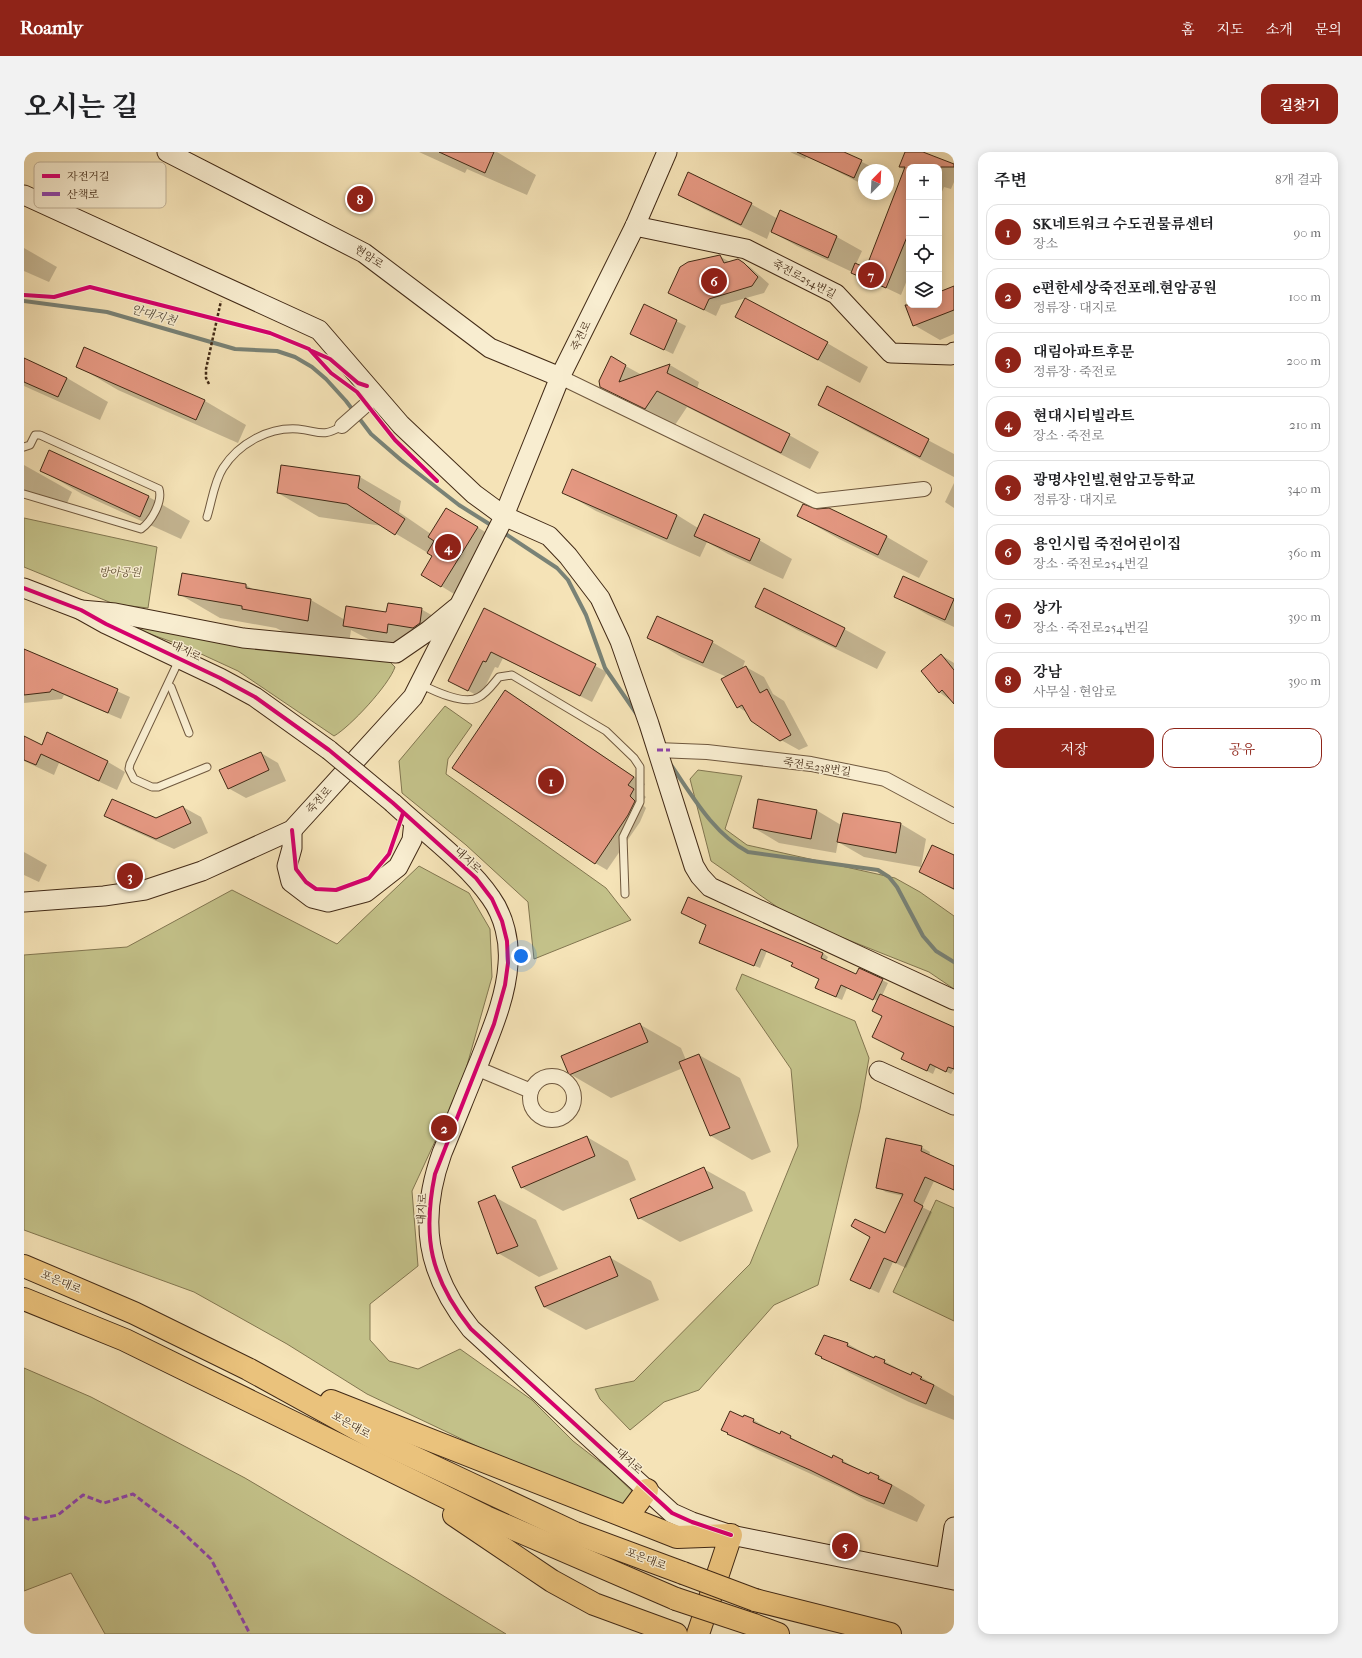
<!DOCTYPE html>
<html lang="ko">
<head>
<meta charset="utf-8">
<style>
	body { margin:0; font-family:"IM FELL French Canon","Noto Serif KR",serif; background:#f2f2f2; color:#202124 }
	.controls { position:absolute; right:12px; top:12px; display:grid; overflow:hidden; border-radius:8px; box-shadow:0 2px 10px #0003 }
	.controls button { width:36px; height:36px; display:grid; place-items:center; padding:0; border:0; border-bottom:1px solid #e0e0e0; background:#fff; color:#202124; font:20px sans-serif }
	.compass { position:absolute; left:834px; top:12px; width:36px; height:36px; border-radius:50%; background:#fff; box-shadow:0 2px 10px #0003; rotate:24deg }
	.you { position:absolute; left:497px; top:804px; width:14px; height:14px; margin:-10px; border:3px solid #fff; border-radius:50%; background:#1a73e8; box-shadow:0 0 0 6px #1a73e833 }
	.badge { display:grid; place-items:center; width:26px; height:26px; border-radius:50%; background:#8f2418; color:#fff; font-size:13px; font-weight:700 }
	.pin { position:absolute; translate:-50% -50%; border:2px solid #fff; box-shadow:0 1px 4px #0006 }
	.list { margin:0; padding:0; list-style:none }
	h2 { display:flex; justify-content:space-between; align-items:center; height:52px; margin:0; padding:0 16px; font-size:17px }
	h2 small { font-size:13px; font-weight:400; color:#757577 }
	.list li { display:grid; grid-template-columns:26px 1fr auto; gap:12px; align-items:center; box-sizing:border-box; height:56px; margin:0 8px 8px; padding:0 8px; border:1px solid #e0e0e0; border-radius:12px }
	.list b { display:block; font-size:15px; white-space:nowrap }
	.list p { margin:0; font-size:13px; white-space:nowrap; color:#757577 }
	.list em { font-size:13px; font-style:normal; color:#757577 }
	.actions { display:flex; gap:8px; padding:12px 16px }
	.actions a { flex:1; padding:9px 0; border:1px solid #8f2418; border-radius:12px; text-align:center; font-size:14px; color:#8f2418 }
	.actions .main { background:#8f2418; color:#fff }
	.icon { flex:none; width:22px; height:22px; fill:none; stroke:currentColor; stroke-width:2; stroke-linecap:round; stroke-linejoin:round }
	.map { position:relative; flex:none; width:930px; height:1482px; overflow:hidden; border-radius:12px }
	header { display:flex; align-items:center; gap:24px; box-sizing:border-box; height:56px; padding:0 20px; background:#8f2418; color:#fff }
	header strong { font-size:19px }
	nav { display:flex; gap:22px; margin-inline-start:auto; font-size:14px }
	.intro { display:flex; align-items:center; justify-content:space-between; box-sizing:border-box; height:96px; padding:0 24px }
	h1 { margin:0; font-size:28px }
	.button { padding:10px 18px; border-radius:12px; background:#8f2418; color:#fff; font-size:14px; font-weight:700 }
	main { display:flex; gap:24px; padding:0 24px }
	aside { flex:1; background:#fff; border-radius:12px; box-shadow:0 2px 10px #0003 }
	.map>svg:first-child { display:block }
	.green { fill:#c3c189; stroke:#827650 }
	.shadow { fill:#0003 }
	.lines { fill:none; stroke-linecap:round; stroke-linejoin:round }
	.stream { stroke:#798276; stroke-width:4 }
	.building { fill:#e69983; stroke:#422a16 }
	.lane-casing { stroke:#6f583e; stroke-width:9 }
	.street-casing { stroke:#6f583e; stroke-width:16 }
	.secondary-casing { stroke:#422a16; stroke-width:21 }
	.highway-casing { stroke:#422a16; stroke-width:24 }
	.path { stroke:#422a16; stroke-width:2.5; stroke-dasharray:3 2; stroke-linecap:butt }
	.lane { stroke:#f8edd0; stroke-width:7 }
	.street { stroke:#f8edd0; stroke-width:14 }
	.secondary { stroke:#f8edd0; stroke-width:19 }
	.highway { stroke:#eac27c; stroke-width:22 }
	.secondary-bridge-casing { stroke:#422a16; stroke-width:21; stroke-linecap:butt }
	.highway-bridge-casing { stroke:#422a16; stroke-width:24; stroke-linecap:butt }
	.secondary-bridge { stroke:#f8edd0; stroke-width:19 }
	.highway-bridge { stroke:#eac27c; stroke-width:22 }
	.quiet { stroke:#8e44ad; stroke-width:3; stroke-dasharray:6 3; stroke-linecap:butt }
	.cycleway-casing { stroke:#f8edd0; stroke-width:6 }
	.cycleway { stroke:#d6006c; stroke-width:4 }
	.labels { text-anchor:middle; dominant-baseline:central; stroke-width:3; stroke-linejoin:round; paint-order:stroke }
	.street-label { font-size:11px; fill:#422a16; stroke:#f8edd0 }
	.park-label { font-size:11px; font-style:italic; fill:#625033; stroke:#f8edd0 }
	.water-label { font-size:12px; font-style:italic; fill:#594f3e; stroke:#f8edd0 }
	.key { fill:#f8edd0; stroke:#c1b298; stroke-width:1 }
	.key-label { font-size:11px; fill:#422a16 }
</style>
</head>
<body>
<header>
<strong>Roamly</strong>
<nav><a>홈</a><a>지도</a><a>소개</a><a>문의</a></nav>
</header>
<div class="intro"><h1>오시는 길</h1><a class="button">길찾기</a></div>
<main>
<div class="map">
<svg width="930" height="1482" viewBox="0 0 930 1482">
	<rect width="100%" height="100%" fill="#f5e3b7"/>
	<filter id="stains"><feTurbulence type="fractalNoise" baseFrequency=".005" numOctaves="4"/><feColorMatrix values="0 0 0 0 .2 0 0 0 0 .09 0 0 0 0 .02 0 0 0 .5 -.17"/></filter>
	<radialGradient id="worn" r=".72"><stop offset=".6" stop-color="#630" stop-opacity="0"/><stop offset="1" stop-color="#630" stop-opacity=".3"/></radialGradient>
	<g class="green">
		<path d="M0,366L133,395L124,456L90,452L0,415Z"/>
		<path d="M106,472L364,508L371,515C365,533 326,575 310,584L214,519L162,495L107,475Z"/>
		<path d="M421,554L448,573L424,607L422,622L582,736L607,768L510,807L504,750L442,693L378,641L375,609Z"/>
		<path d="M674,618L718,624L701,677L723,693L871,726L896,740L930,764V837L905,820L769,766L687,709L666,627Z"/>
		<path d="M395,714L445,741L466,777L468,825L438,931L388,1039L394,1114L346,1152V1188L365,1209L394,1217L436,1197L508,1248L549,1289L585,1317L612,1343L603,1354L486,1310L343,1242L263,1192L170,1140L0,1078V803L103,795L208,738L313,792Z"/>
		<path d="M718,822L831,869L845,906L836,957L794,1133L750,1153L675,1238L640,1250L606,1278L576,1247L571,1237L610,1229L726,1112L774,994L767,917L712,837Z"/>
		<path d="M912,1048L930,1056V1169L869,1140Z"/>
		<path d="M0,1216L67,1245L221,1326L387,1424L482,1482H81L47,1421L0,1439Z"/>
	</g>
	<g class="shadow">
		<path d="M395,0H473L512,23L503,43L443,17L441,21Z"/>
		<path d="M766,0H818L854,18H840V33L783,4L781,7Z"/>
		<path d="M882,0H896L930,15V30L927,37L920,35L915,47V15H885V123L877,143L773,94L746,79L743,87L680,57L655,43L727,52L754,67L757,60L813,85L838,99L832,112L843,117L881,18L876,15Z"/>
		<path d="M0,96L33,115L25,130L0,119Z"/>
		<path d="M695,104L706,110L714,108L726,115L745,132L740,141L697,153L692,164L645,141Z"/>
		<path d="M930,135V182L916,188L890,173L882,154L915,153V141Z"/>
		<path d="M620,153L662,174L649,202L607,182Z"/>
		<path d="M712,164L803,191L844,215L836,231Z"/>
		<path d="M61,196L181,249L222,273L214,291L94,238L53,214Z"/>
		<path d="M587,206L618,223L646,213L675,230L673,237L765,283L795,300L786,317L663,255L651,273L607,252L577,234Z"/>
		<path d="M0,207L43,226L84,250L76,268L0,234Z"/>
		<path d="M804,235L930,302V325L836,276L795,252Z"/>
		<path d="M26,300L125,345L166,369L157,387L58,342L17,318Z"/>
		<path d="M0,313L48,340L40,358L0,340Z"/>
		<path d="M549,318L653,363L674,376L735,388L768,407L759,427L704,402L683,390L676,405L572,359L539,340Z"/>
		<path d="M336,325L377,349L375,360L407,382L440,367L471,386L435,445L417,434L409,404L359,374L295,365L254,341Z"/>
		<path d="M930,331V356L921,350Z"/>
		<path d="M805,357L863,385L904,409L895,426L815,387L774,364Z"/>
		<path d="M880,425L930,448V475L904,463L871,444Z"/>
		<path d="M222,433L230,438L287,448L321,468L397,457L423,472L415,490L389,486L388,495L346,488L327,478L325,492L260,480L252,476L196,466L155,442Z"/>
		<path d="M732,455L820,477L862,500L853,517L773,478Z"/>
		<path d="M461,458L583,520L568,550L479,506L474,516L471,515L456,545L437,535Z"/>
		<path d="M624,485L688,490L721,509L718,518L722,515L740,525L749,542L760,549L784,594L775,598L757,588L724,561L714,555L703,525L657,505Z"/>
		<path d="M0,497L106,545L97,567L40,543L38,547L0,551Z"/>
		<path d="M917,503L930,511V551L915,540Z"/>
		<path d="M482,539L621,632L616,640L622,645L617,651L622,656L616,670L583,718L571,711Z"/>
		<path d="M0,585L18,594L84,610L101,620L93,638L35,611L30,623L0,609Z"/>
		<path d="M237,601L254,611L262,629L222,646L204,636Z"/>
		<path d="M159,655L177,665L184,681L150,697L99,674L81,664L132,667Z"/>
		<path d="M792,658L817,673L819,662L877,672L902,687L897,715L840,705L814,690L812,701L755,691L730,676Z"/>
		<path d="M0,700L23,713L15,730L0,723Z"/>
		<path d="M930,705V738L896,720Z"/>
		<path d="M665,746L799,801L804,805L802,809L833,823L858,828L864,831L858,844L930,876V917L927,922L912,915L909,922L884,910L881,901L860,864L854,849L823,836L818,848L798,839L796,827L770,811L743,799L736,816L682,794L683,773Z"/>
		<path d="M615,872L657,896L662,908L675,903L716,926L747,1000L728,1008L687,984L659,916L587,946L546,922Z"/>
		<path d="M563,985L604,1009L612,1028L539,1059L497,1035Z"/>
		<path d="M897,995L906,1000L905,1004L930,1015V1038L910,1029L898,1055L908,1060L882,1116L869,1110L855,1141L836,1132L879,1044L862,1040L853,1035Z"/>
		<path d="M680,1017L721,1040L729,1059L656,1090L615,1066Z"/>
		<path d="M471,1045L512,1068L534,1117L515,1125L474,1101Z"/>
		<path d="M585,1105L627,1129L635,1148L562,1178L520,1155Z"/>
		<path d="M800,1185L824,1192L847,1205L860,1209L884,1222L897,1225L930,1244V1268L885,1250L826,1221L793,1202Z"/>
		<path d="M720,1267L730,1268L753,1282L766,1285L808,1307L818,1308L842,1322L845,1324L846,1321L855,1325L888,1344L901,1353L893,1370L843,1349L820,1337L732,1297L699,1278Z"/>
	</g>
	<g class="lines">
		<g class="stream">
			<path d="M0,149L83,160L211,197L253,199L271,205L288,215L302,227L322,249L347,282L377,308L435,353L470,375"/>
			<path d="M477,379L533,416L544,428L562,463L581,516L614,564"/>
			<path d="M647,613C669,645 689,681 724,700L854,718L865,725L873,735L899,784L912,799L930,810"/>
		</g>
	</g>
	<g class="building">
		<path d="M415,0H470L461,21Z"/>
		<path d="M773,0H820L838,8L830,26Z"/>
		<path d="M881,0H899L930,12V15H885V80L862,136L827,121L831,111L842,116L881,15H875Z"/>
		<path d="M664,20L728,51L717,73L654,43Z"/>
		<path d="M756,58L813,84L804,106L747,80Z"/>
		<path d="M696,103L700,111L714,107L720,111L734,125L728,134L685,147L680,158L644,141L656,115L664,110Z"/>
		<path d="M930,134V158L889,174L881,153H915V140Z"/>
		<path d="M721,146L804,190L794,208L711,165Z"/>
		<path d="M620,152L653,168L640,198L606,182Z"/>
		<path d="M60,195L181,248L172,268L52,215Z"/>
		<path d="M587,204L602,213L595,230L646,212L643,221L766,282L757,301L633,239L621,257L576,235L575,229Z"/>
		<path d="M0,206L43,226L34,245L0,230Z"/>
		<path d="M803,234L905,287L896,305L794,253Z"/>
		<path d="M25,298L125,344L116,365L16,319Z"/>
		<path d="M257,313L336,324L334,336L381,367L371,383L323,352L253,341Z"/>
		<path d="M548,317L653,363L643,387L538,341Z"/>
		<path d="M779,352L793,357L805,356L863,384L854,403L773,364Z"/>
		<path d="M422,356L454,375L417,435L397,423L408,404L403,401L410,389L404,385Z"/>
		<path d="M680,362L736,387L726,409L670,384Z"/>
		<path d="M158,421L222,432V436L287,447L284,469L218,457V454L154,443Z"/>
		<path d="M879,424L930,447L921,468L870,445Z"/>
		<path d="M740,436L821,476L812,495L731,455Z"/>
		<path d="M364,451L398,456L396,471L389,476L364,472L363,481L319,474L322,454L362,460Z"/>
		<path d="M460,456L572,512L556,544L467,500L462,510L459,509L444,539L424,529Z"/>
		<path d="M633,464L689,489L679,511L623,486Z"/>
		<path d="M0,497L94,537L84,561L28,537L26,540L0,543Z"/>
		<path d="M917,502L930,518V552L918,538L915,541L897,519Z"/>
		<path d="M722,514L736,541L743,537L767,583L756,589L727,569L718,553L713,556L697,527Z"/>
		<path d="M481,538L610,625L604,633L610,637L606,644L611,649L604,663L571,712L428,616Z"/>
		<path d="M23,580L84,609L75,629L17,602L12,613L0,608V584L18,593Z"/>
		<path d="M237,600L245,618L204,637L195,618Z"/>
		<path d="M88,647L132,666L159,654L167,671L132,687L80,664Z"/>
		<path d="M734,647L793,658L787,687L729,676Z"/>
		<path d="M819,661L877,671L872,701L813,690Z"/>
		<path d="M908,693L930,703V737L895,720Z"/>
		<path d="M664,745L799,801L797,806L832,822L835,816L859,827L849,848L817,833L812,845L791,836L795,827L767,814L769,811L737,797L730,814L675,791L682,773L657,761Z"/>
		<path d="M856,842L930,875V917L924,915L922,920L906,912L903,919L877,907L880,901L848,885L858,864L848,859Z"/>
		<path d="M616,871L624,890L545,923L537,904Z"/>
		<path d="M675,902L706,976L686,984L655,910Z"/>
		<path d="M563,984L571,1004L497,1036L488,1015Z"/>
		<path d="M862,986L898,994L897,999L930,1014V1038L901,1025L890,1049L899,1054L872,1111L860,1106L846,1137L826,1128L846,1085L827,1074L831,1067L861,1081L879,1042L852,1036Z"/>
		<path d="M680,1015L689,1036L614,1067L606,1047Z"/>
		<path d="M471,1043L494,1094L473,1102L454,1050Z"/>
		<path d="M586,1104L594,1124L520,1155L511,1135Z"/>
		<path d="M800,1183L824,1191L823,1194L850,1206L851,1204L861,1208L860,1211L887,1223L888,1220L898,1225L896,1227L910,1233L902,1252L797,1206L798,1205L791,1202Z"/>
		<path d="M706,1259L719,1265L720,1263L730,1267L729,1270L756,1282L757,1279L767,1284L766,1286L808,1306L809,1303L819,1308L818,1310L845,1322L846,1320L855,1324L854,1327L868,1333L860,1352L836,1343L786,1318L703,1282L704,1281L697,1278Z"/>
	</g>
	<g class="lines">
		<g class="lane-casing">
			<g id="lane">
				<path d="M0,295L6,293L11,283H16L135,337C139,350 127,370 117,377L0,342"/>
				<path d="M183,365C188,349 190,330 199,316C215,291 245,275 274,277C295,279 298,286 318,274"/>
				<path d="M155,508L106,612L105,617L110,627L128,635H134L183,615"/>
				<path d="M396,532C410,539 441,554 455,545C463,541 469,532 475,525L488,523L582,579L610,606L616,615V650L599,685L601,742"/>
				<path d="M144,533L147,535L165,581"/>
			</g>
		</g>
		<g class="street-casing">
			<g id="street">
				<path d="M536,225L792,349L900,337"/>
				<path d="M318,274L352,244"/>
				<path d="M633,598L683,600L787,612L861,627L930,664"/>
				<path d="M452,916L507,939"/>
				<circle cx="528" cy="946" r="22"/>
			</g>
		</g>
		<g class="secondary-casing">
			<g id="secondary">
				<path d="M143,0L340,101L466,196L536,225"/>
				<path d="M0,43L295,178L377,273L450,342L480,364L525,384L544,404L576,446L596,489L625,572L670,714L676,724L686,735L930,848"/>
				<path d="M611,74L722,97L812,142L867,201L927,203L930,200"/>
				<path d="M0,436L57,458L82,472L196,526L231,545L305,598"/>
				<path d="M57,458L91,461L219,486L372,501L404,479L432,456"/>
				<path d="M369,651C400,680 443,711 467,746C480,764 486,790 484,812C482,845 468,877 456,908C443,939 431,970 418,1001C394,1068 402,1121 447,1177L648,1361L668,1370L707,1383L930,1428"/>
				<path d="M268,678V696L263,714L267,730L288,746L304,750L342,740L374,715L388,688L390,670"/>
				<path d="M0,750L80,744L121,738L178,719L268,678L389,545L477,371L536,225L611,74L643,0"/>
				<path d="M855,919L930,953"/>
				<path d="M922,1426L930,1375"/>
			</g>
		</g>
		<g class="highway-casing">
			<g id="highway">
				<path d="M0,1114L110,1161L224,1217L353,1288L551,1381L659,1421"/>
				<path d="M0,1147L101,1188L462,1365L652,1447"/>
				<path d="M307,1249L653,1385L707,1383L674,1482"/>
				<path d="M430,1363L528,1429L570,1452L652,1482"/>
				<path d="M603,1365L623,1338"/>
				<path d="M731,1448L866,1482"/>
				<path d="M730,1473L754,1482"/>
			</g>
		</g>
		<path class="path" d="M185,232L182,226V217L197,149"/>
		<use href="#lane" class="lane"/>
		<use href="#street" class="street"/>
		<use href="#secondary" class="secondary"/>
		<use href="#highway" class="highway"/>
		<g class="secondary-bridge-casing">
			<path id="secondary-bridge" d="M305,598L369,651"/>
		</g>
		<g class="highway-bridge-casing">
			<g id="highway-bridge">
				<path d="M659,1421L731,1448"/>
				<path d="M652,1447L730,1473"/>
			</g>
		</g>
		<use href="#secondary-bridge" class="secondary-bridge"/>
		<use href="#highway-bridge" class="highway-bridge"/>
		<g class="quiet">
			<path d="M633,598H646"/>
			<path d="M0,1365L7,1368L34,1363L59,1343L80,1351L109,1342L154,1376L187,1407L226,1482"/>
		</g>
		<g class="cycleway-casing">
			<g id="cycleway">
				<path d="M0,143L30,145L66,135L246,181L285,197L307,221L333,240L371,288L413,329"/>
				<path d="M288,199L306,207L334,231L343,234"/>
				<path d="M0,436L57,458L82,472L196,526L231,545L305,598L369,651L452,726L468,747L478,769L483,789L484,811L481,833L470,872L411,1022C398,1085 406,1126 447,1177L648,1361L668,1370L707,1383"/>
				<path d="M268,678L272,717L282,730L292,737L312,738L345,726L365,702L379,661"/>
			</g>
		</g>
		<use href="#cycleway" class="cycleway"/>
	</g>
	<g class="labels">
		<g class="street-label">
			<text transform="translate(345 105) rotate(34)">현암로</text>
			<text transform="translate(780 127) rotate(28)">죽전로254번길</text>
			<text transform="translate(557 184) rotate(-64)">죽전로</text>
			<text transform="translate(162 499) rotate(26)">대지로</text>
			<text transform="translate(793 615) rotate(9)">죽전로238번길</text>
			<text transform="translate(295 648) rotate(-48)">죽전로</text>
			<text transform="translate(444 708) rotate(43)">대지로</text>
			<text transform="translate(398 1057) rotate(-87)">대지로</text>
			<text transform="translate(37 1130) rotate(23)">포은대로</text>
			<text transform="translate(327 1273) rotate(29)">포은대로</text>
			<text transform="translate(605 1309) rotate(43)">대지로</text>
			<text transform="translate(622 1407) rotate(21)">포은대로</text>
		</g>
		<g class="park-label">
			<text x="96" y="420">방아공원</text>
		</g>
		<g class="water-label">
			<text transform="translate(130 163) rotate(16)">안대지천</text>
		</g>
	</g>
	<rect x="10" y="10" width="132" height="46" rx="6" class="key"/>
	<rect x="18" y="22" width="18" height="4" fill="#d6006c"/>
	<rect x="18" y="40" width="18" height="4" fill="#8e44ad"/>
	<g class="key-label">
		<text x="43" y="28">자전거길</text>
		<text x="43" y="46">산책로</text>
	</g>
	<rect width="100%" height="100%" filter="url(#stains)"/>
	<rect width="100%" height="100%" fill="url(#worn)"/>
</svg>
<div class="controls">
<button>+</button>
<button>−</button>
<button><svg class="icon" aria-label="locate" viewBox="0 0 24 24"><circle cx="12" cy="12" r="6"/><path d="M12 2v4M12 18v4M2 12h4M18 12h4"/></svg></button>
<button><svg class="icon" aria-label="layers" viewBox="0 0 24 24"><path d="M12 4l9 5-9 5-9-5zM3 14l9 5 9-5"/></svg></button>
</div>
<svg class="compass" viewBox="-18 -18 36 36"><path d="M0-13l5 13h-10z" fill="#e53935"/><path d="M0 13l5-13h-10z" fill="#757577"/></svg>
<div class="you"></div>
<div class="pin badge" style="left:527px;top:629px">1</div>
<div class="pin badge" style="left:420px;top:976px">2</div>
<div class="pin badge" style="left:106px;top:724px">3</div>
<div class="pin badge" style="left:424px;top:395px">4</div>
<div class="pin badge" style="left:821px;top:1394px">5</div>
<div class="pin badge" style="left:690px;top:129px">6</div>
<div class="pin badge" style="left:847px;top:123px">7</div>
<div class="pin badge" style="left:336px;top:47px">8</div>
</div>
<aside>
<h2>주변<small>8개 결과</small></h2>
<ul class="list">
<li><span class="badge">1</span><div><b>SK네트워크 수도권물류센터</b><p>장소</p></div><em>90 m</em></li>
<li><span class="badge">2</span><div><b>e편한세상죽전포레.현암공원</b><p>정류장 · 대지로</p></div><em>100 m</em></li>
<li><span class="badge">3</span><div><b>대림아파트후문</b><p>정류장 · 죽전로</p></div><em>200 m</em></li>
<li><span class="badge">4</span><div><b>현대시티빌라트</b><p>장소 · 죽전로</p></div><em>210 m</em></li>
<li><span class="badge">5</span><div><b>광명샤인빌.현암고등학교</b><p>정류장 · 대지로</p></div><em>340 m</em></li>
<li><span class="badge">6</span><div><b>용인시립 죽전어린이집</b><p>장소 · 죽전로254번길</p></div><em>360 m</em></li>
<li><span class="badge">7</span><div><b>상가</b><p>장소 · 죽전로254번길</p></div><em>390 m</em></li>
<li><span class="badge">8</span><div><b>강남</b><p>사무실 · 현암로</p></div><em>390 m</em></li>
</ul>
<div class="actions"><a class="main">저장</a><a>공유</a></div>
</aside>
</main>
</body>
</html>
